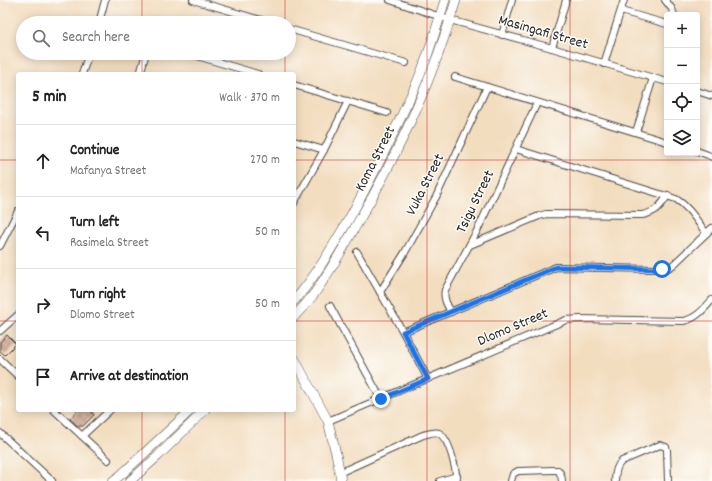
<!DOCTYPE html>
<html lang="en">
<head>
<meta charset="utf-8">
<style>
	body { margin:0; font-family:Dekko,sans-serif; background:#f6f6f6; color:#222 }
	.controls { position:absolute; right:12px; top:12px; display:grid; overflow:hidden; border-radius:4px; box-shadow:0 2px 10px #0003 }
	.controls button { width:36px; height:36px; display:grid; place-items:center; padding:0; border:0; border-bottom:1px solid #e0e0e0; background:#fff; color:#222; font:20px sans-serif }
	.stop { position:absolute; width:12px; height:12px; margin:-9px; border:3px solid #1a73e8; border-radius:50%; background:#fff }
	.stop.end { background:#1a73e8; border-color:#fff; box-shadow:0 1px 4px #0008 }
	.list { margin:0; padding:0; list-style:none }
	h2 { display:flex; justify-content:space-between; align-items:center; height:52px; margin:0; padding:0 16px; font-size:17px }
	h2 small { font-size:13px; font-weight:400; color:#767676 }
	.list li { display:grid; grid-template-columns:26px 1fr auto; gap:12px; align-items:center; box-sizing:border-box; height:72px; padding:0 16px; border-top:1px solid #e0e0e0 }
	.list b { display:block; font-size:15px; white-space:nowrap }
	.list p { margin:0; font-size:13px; white-space:nowrap; color:#767676 }
	.list em { font-size:13px; font-style:normal; color:#767676 }
	.icon { flex:none; width:22px; height:22px; fill:none; stroke:currentColor; stroke-width:2; stroke-linecap:round; stroke-linejoin:round }
	.map { position:relative; flex:none; width:712px; height:481px; overflow:hidden }
	.search { position:absolute; background:#fff; box-shadow:0 2px 10px #0003; left:16px; top:16px; width:280px; height:44px; display:flex; align-items:center; gap:10px; box-sizing:border-box; padding:0 14px; border-radius:22px; color:#767676; font-size:15px }
	.panel { position:absolute; background:#fff; box-shadow:0 2px 10px #0003; left:16px; top:72px; width:280px; height:340px; border-radius:4px }
	.map>svg:first-child { display:block }
	.building { fill:url(#building-cross-hatch) }
	.lines { fill:none; stroke-linecap:round; stroke-linejoin:round }
	.street-casing { stroke:#494641; stroke-width:8 }
	.secondary-casing { stroke:#494641; stroke-width:10 }
	.street { stroke:#fff; stroke-width:6 }
	.secondary { stroke:#fff; stroke-width:9 }
	.route { stroke:#1a73e8; stroke-width:5 }
	.grid { fill:none; stroke:#d62828; stroke-width:1; stroke-opacity:0.55 }
	.labels { text-anchor:middle; dominant-baseline:central; stroke-width:3; stroke-linejoin:round; paint-order:stroke }
	.street-label { font-size:15px; fill:#2b2b2b; stroke:#fdfcf7 }
</style>
</head>
<body>
<div class="map">
<svg width="712" height="481" viewBox="0 0 712 481">
	<defs>
		<pattern id="building-cross-hatch" width="8" height="8" patternUnits="userSpaceOnUse"><rect width="8" height="8" fill="#c99c89"/><path d="M0 0l8 8M0 8l8-8" fill="none" stroke="#a37f70"/></pattern>
	</defs>
	<rect width="100%" height="100%" fill="#fdfcf7"/>
	<filter id="ink" filterUnits="userSpaceOnUse"><feTurbulence type="fractalNoise" baseFrequency=".025" numOctaves="2"/><feDisplacementMap in="SourceGraphic" scale="8" xChannelSelector="R" yChannelSelector="G"/><feConvolveMatrix kernelMatrix="1 2 1 2 8 2 1 2 1" color-interpolation-filters="sRGB"/></filter>
	<filter id="wash" filterUnits="userSpaceOnUse"><feTurbulence type="fractalNoise" baseFrequency=".012" numOctaves="4" result="noise"/><feDisplacementMap in="SourceGraphic" scale="16" xChannelSelector="R" yChannelSelector="G"/><feGaussianBlur stdDeviation="0.9" result="paint"/><feColorMatrix in="noise" values="0 0 0 0 0 0 0 0 0 0 0 0 0 0 0 0 0 1.4 0 .05"/><feComposite in="paint" operator="in"/></filter>
	<g filter="url(#wash)">
		<rect width="100%" height="100%" fill="#f3ddbf"/>
		<g id="blocks">
			<g class="building">
				<path d="M7,335L16,344L5,355L0,351V342Z"/>
				<path d="M78,410H90L94,415L83,426H78L70,419Z"/>
			</g>
		</g>
	</g>
	<g filter="url(#ink)">
		<use href="#blocks" fill-opacity="0" stroke="#494641" stroke-width="1"/>
		<g class="lines">
			<g class="street-casing">
				<g id="street">
					<path d="M193,0L271,23"/>
					<path d="M390,0L450,20L552,48L667,82"/>
					<path d="M665,0L672,9L674,15"/>
					<path d="M621,11L667,24"/>
					<path d="M99,23L105,0"/>
					<path d="M289,29L406,63"/>
					<path d="M502,35L512,0"/>
					<path d="M552,48L566,0"/>
					<path d="M187,53L258,74"/>
					<path d="M604,64L624,0"/>
					<path d="M82,74L89,53"/>
					<path d="M140,74L146,53"/>
					<path d="M455,77L667,142"/>
					<path d="M294,85L387,113"/>
					<path d="M697,91L712,96"/>
					<path d="M636,132L653,78"/>
					<path d="M294,141L324,150"/>
					<path d="M516,149L676,199C689,207 697,221 706,233"/>
					<path d="M697,151L708,155L712,157"/>
					<path d="M294,203L324,150L348,101"/>
					<path d="M470,245L539,216L546,214L642,215C655,213 661,206 668,195"/>
					<path d="M0,246L18,211"/>
					<path d="M357,252L403,332L428,379"/>
					<path d="M380,292L404,254L436,197L487,87"/>
					<path d="M330,306L381,399"/>
					<path d="M451,312C447,305 443,298 445,290L478,229L537,103"/>
					<path d="M0,331L18,315"/>
					<path d="M403,332L556,267L654,269L668,268L673,265L712,228"/>
					<path d="M0,359L18,376"/>
					<path d="M54,410L108,460"/>
					<path d="M328,421L566,320L580,319L683,321C696,319 704,309 712,300"/>
					<path d="M0,433L52,481"/>
					<path d="M82,436L110,410"/>
					<path d="M339,473L423,435C428,434 435,431 439,433C450,439 456,470 457,481"/>
					<path d="M440,481L457,476"/>
					<path d="M511,481L513,474L518,471L554,470H558C561,474 562,477 562,481"/>
					<path d="M615,481C615,473 616,466 622,461L660,445L666,447L667,450L668,481"/>
				</g>
			</g>
			<g class="secondary-casing">
				<g id="secondary">
					<path d="M294,301C316,276 333,246 350,217C368,185 385,151 401,117C408,101 416,86 422,70C431,47 438,23 445,0"/>
					<path d="M294,317C301,309 308,302 314,294C330,272 343,248 357,224C398,154 433,79 456,0"/>
					<path d="M294,358L328,421L337,458L341,481"/>
					<path d="M113,481L122,474L191,410"/>
					<path d="M130,481L158,456L205,410"/>
				</g>
			</g>
			<use href="#street" class="street"/>
			<use href="#secondary" class="secondary"/>
		</g>
	</g>
	<g class="lines" filter="url(#ink)">
		<path class="route" d="M381,399L428,379L403,332L556,267L662,269"/>
	</g>
	<path class="grid" d="M142,0V23M285,0V23M427,0V481M570,0V481M142,53V74M285,53V74M0,160H18M294,160H712M0,321H18M294,321H712M142,410V481M285,410V481"/>
	<g class="labels">
		<g class="street-label">
			<text transform="translate(543 33) rotate(16)">Masingafi Street</text>
			<text transform="translate(376 159) rotate(-63)">Koma Street</text>
			<text transform="translate(426 185) rotate(-63)">Vuka Street</text>
			<text transform="translate(476 202) rotate(-64)">Tsigu Street</text>
			<text transform="translate(513 328) rotate(-23)">Dlomo Street</text>
		</g>
	</g>
</svg>
<div class="controls">
<button>+</button>
<button>−</button>
<button><svg class="icon" aria-label="locate" viewBox="0 0 24 24"><circle cx="12" cy="12" r="6"/><path d="M12 2v4M12 18v4M2 12h4M18 12h4"/></svg></button>
<button><svg class="icon" aria-label="layers" viewBox="0 0 24 24"><path d="M12 4l9 5-9 5-9-5zM3 14l9 5 9-5"/></svg></button>
</div>
<div class="stop" style="left:662px;top:269px"></div>
<div class="stop end" style="left:381px;top:399px"></div>
<div class="search"><svg class="icon" aria-label="search" viewBox="0 0 24 24"><circle cx="10" cy="10" r="6"/><path d="M15 15l6 6"/></svg>Search here</div>
<section class="panel">
<h2>5 min<small>Walk · 370 m</small></h2>
<ul class="list">
<li><svg class="icon" aria-label="ahead" viewBox="0 0 24 24"><path d="M12 20V5M6 11l6-6 6 6"/></svg><div><b>Continue</b><p>Mafanya Street</p></div><em>270 m</em></li>
<li><svg class="icon" aria-label="left" viewBox="0 0 24 24"><path d="M17 20v-9H6M10 6l-5 5 5 5"/></svg><div><b>Turn left</b><p>Rasimela Street</p></div><em>50 m</em></li>
<li><svg class="icon" aria-label="right" viewBox="0 0 24 24"><path d="M7 20v-9h11M14 6l5 5-5 5"/></svg><div><b>Turn right</b><p>Dlomo Street</p></div><em>50 m</em></li>
<li><svg class="icon" aria-label="arrive" viewBox="0 0 24 24"><path d="M6 21V4h12l-3 4 3 4H6"/></svg><div><b>Arrive at destination</b></div></li>
</ul>
</section>
</div>
</body>
</html>
